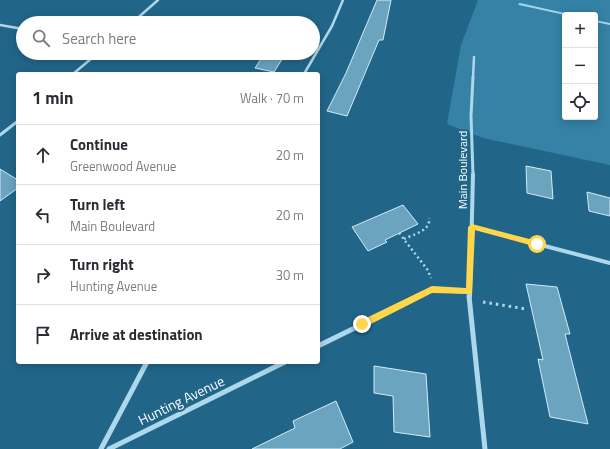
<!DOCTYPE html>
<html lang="en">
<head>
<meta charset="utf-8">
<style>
	body { margin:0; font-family:"Titillium Web",sans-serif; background:#f7f7f7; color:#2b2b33 }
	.controls { position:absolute; right:12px; top:12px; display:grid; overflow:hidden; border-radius:4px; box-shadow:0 2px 10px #0003 }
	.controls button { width:36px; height:36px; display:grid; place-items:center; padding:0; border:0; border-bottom:1px solid #e1e1e2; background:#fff; color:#2b2b33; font:20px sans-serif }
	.stop { position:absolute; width:12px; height:12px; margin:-9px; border:3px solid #ffd54a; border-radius:50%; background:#fff }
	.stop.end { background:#ffd54a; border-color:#fff; box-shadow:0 1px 4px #0008 }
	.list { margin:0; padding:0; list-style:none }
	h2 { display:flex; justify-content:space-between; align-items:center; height:52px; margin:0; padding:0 16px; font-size:17px }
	h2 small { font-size:13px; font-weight:400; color:#7c7c81 }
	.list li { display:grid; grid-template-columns:26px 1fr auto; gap:12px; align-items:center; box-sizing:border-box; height:60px; padding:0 16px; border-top:1px solid #e1e1e2 }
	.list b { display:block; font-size:15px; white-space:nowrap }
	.list p { margin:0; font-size:13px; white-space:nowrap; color:#7c7c81 }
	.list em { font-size:13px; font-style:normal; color:#7c7c81 }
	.icon { flex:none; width:22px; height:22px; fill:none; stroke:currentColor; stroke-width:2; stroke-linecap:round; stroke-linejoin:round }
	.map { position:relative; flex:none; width:610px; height:449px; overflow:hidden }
	.search { position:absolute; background:#fff; box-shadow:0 2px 10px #0003; left:16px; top:16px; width:304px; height:44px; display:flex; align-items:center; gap:10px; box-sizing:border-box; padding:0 14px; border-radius:22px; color:#7c7c81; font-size:15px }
	.panel { position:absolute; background:#fff; box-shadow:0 2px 10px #0003; left:16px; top:72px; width:304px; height:292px; border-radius:4px }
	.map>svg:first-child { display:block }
	.green { fill:#3582a6; fill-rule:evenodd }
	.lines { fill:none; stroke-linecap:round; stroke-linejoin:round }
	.stream { fill:#a1d4eb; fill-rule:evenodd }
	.building { fill:#6ba4bf; stroke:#d1ebf8 }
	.path-far1 { stroke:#add7ea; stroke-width:2.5; stroke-dasharray:2 3; stroke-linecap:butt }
	.path { stroke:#add7ea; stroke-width:3; stroke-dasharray:2.5 4; stroke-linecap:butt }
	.minor-far3 { stroke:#add7ea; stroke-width:2.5 }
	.minor-far2 { stroke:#add7ea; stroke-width:3 }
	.minor-far1 { stroke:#add7ea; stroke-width:4 }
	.minor { stroke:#add7ea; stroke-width:5 }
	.route { fill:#ffd54a }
	.labels { text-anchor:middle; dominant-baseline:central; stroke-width:4; stroke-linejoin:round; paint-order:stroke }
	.street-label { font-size:12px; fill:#fff; stroke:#216689 }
	.near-street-label { font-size:14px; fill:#fff; stroke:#216689 }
</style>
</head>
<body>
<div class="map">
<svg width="610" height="449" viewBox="0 0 610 449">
	<rect width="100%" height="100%" fill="#216689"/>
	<path class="green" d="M478,0H610V165L483,138L447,124L461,45ZM565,15H595V117H565Z"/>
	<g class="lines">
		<g class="stream">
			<path d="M520,3L569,14L571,15H565L519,5L518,4Z"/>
			<path d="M595,20L610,23V25L595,22Z"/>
		</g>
	</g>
	<g class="building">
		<path d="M377,0H391L383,40H379L347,116L327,111L346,73Z"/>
		<path d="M265,53H286L274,72L255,68Z"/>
		<path d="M526,166L551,171L553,199L527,193Z"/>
		<path d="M0,169L18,180V188L0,201Z"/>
		<path d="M587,192L610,198V216L589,211Z"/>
		<path d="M403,205L418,224L385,240L387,242L368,251L352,227Z"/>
		<path d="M526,284L557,287L570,334H565L588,424L550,417L538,359L543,360Z"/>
		<path d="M374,366L426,374L430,437L394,432L393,396L374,393Z"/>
		<path d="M336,401L353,442L340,449H252L295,428L293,421Z"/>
	</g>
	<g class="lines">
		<g class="path-far1">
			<path d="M399,233L427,269L431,278"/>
			<path d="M404,239C414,234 431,231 429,218"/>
		</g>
		<path class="path" d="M483,302L526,309"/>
		<g class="minor-far3">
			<path d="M132,23L158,0"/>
			<path d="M0,25L23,29"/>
			<path d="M73,74L98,53"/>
			<path d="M304,74L332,26L343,0"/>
			<path d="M473,78L474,57"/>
		</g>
		<g class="minor-far2">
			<path d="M473,77L471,116L473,175"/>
			<path d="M0,135L18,121"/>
		</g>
		<g class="minor-far1">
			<path d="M472,227L610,263"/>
			<path d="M417,297L432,290L469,292"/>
			<path d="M470,297L473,174"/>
		</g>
		<g class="minor">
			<path d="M469,296L485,449"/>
			<path d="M318,346L420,296"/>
			<path d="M101,449L147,362"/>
			<path d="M109,449L285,362"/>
		</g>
	</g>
	<path class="route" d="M472,224L537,241L540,244L537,247L475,230L472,294L432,293L365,327H360V321L432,286L466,288L468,227Z"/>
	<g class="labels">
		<g class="street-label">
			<text transform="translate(462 170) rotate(-90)">Main Boulevard</text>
		</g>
		<g class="near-street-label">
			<text transform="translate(181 400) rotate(-26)">Hunting Avenue</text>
		</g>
	</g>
</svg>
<div class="controls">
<button>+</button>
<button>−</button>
<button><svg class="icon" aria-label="locate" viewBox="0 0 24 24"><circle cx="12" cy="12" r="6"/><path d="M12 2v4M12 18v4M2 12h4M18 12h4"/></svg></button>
</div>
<div class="stop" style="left:537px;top:244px"></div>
<div class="stop end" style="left:362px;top:324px"></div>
<div class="search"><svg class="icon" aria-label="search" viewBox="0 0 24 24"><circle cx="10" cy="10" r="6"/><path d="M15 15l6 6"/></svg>Search here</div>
<section class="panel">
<h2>1 min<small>Walk · 70 m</small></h2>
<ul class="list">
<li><svg class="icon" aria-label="ahead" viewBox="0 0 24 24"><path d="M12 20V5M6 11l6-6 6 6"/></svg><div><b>Continue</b><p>Greenwood Avenue</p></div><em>20 m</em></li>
<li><svg class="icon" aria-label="left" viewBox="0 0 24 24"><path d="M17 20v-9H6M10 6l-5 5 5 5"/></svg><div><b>Turn left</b><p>Main Boulevard</p></div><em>20 m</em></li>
<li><svg class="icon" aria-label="right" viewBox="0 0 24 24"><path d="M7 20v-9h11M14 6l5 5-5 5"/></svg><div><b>Turn right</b><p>Hunting Avenue</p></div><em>30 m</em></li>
<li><svg class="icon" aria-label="arrive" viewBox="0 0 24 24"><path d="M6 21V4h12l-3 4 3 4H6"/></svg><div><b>Arrive at destination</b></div></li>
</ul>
</section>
</div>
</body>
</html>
